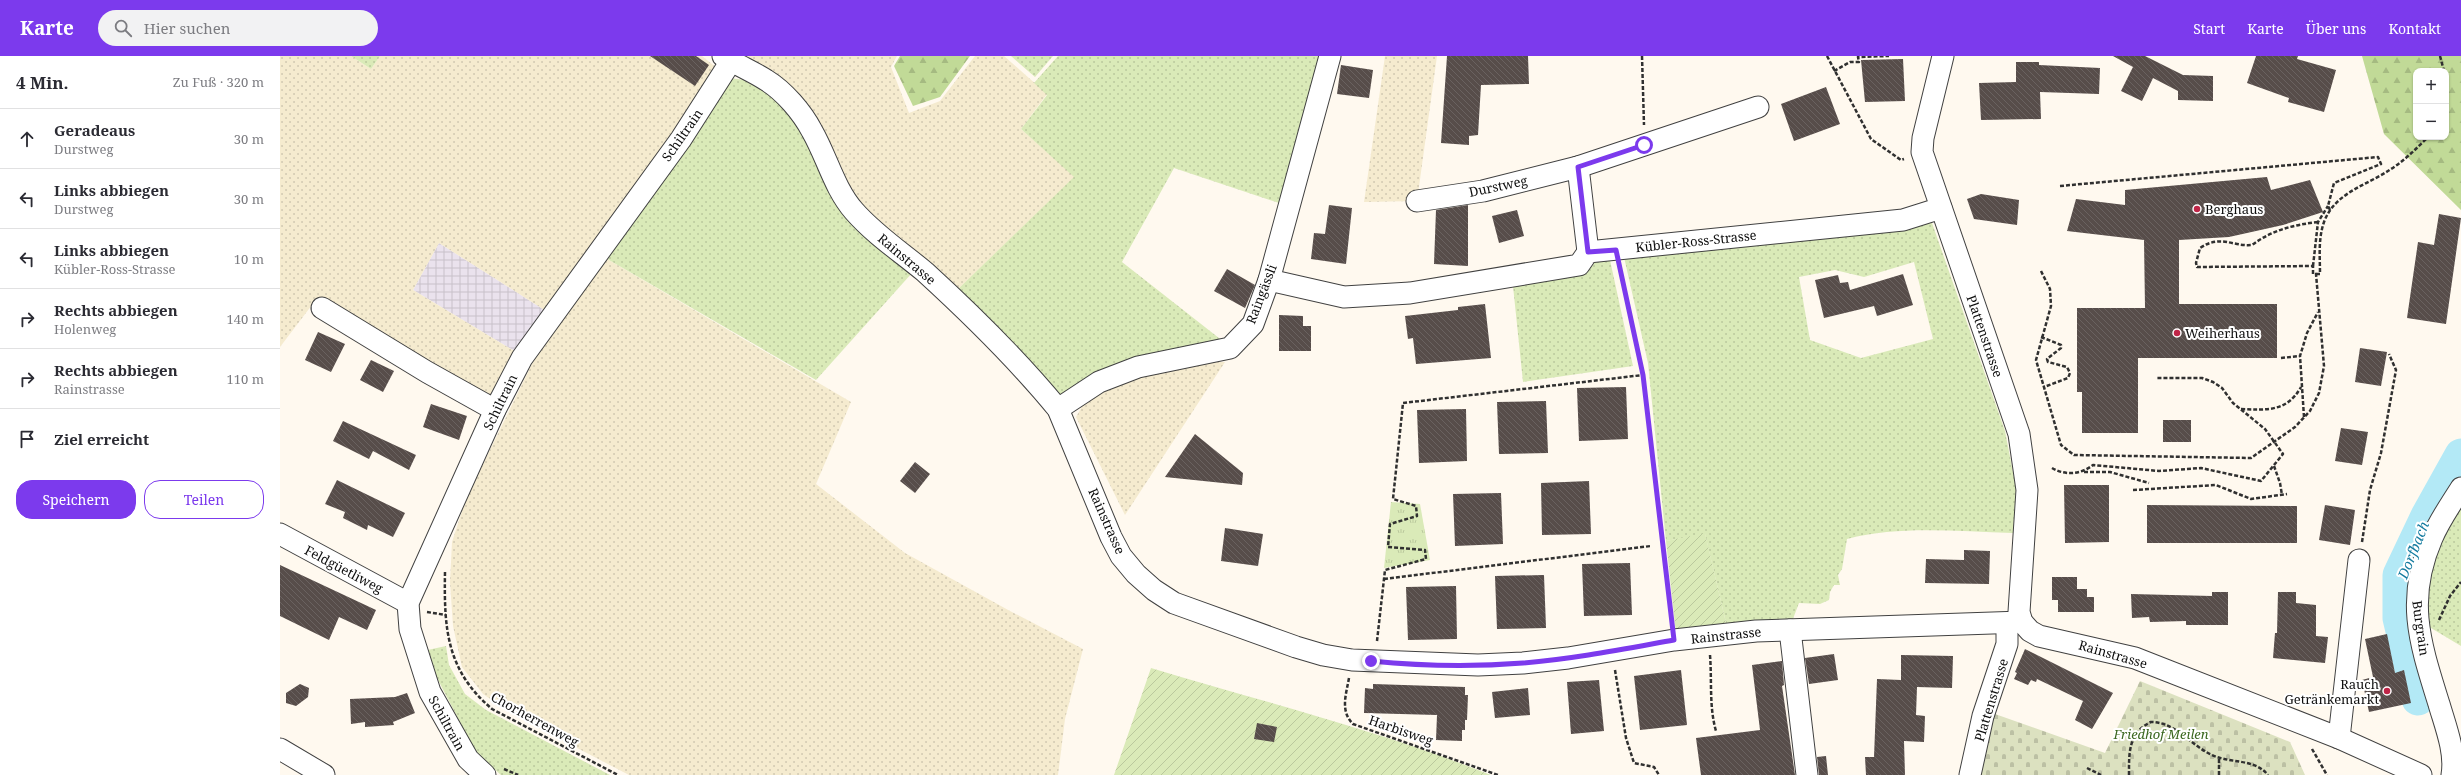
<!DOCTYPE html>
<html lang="de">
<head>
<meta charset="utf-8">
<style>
	body { margin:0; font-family:"Noto Serif",serif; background:#f2f2f3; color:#2b2b33 }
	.controls { position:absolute; right:12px; top:12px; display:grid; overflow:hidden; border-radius:8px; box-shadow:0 1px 3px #0004 }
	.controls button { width:36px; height:36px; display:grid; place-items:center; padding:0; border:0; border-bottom:1px solid #e1e1e2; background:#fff; color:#2b2b33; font:20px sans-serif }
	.stop { position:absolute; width:12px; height:12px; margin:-9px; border:3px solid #7c3aed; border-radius:50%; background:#fff }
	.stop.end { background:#7c3aed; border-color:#fff; box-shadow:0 1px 4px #0008 }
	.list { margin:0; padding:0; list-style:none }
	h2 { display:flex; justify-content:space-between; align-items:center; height:52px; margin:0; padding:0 16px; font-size:17px }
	h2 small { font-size:13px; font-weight:400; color:#7c7c81 }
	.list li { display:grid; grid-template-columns:26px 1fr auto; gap:12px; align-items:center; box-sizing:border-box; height:60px; padding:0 16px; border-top:1px solid #e1e1e2 }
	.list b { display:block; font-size:15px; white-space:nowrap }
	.list p { margin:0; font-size:13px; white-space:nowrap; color:#7c7c81 }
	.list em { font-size:13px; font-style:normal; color:#7c7c81 }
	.actions { display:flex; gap:8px; padding:12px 16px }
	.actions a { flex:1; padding:9px 0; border:1px solid #7c3aed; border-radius:16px; text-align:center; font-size:14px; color:#7c3aed }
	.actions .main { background:#7c3aed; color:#fff }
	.icon { flex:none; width:22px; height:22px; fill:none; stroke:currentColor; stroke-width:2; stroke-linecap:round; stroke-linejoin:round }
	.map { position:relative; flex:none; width:2181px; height:719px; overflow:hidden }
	header { display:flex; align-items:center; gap:24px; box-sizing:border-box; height:56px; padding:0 20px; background:#7c3aed; color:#fff }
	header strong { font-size:19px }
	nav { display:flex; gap:22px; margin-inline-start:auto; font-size:14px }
	.search { width:280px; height:36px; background:#f2f2f3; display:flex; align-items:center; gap:10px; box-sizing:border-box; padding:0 14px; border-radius:22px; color:#7c7c81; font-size:15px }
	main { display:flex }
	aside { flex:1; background:#fff }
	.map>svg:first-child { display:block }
	.industrial { fill:url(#industrial-grid) }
	.farmland { fill:url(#farmland-dots) }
	.grass { fill:url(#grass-dots); fill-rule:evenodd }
	.forest { fill:url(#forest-firs); fill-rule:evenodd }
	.cemetery { fill:url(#cemetery-stones) }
	.park { fill:url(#park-tufts) }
	.garden { fill:url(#garden-furrows) }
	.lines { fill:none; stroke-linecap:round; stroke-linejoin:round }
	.river { stroke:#b3e9f6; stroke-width:33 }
	.building { fill:url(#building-back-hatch) }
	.minor-casing { stroke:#414141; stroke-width:23 }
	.path { stroke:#303030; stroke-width:2.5; stroke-dasharray:4 2; stroke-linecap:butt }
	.minor { stroke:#fff; stroke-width:21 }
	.route { stroke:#7c3aed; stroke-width:5 }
	.poi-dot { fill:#bf2547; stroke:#fff; stroke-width:1.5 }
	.labels { text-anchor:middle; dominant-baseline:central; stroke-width:4; stroke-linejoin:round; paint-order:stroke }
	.street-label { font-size:13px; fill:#0e0e0e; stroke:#fff }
	.poi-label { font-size:13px; fill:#0e0e0e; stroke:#fff; text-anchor:start }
	.park-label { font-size:13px; font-style:italic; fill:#39661e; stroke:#fff }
	.water-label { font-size:14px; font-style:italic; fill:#167ca0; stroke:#fff }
</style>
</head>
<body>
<header>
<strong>Karte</strong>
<div class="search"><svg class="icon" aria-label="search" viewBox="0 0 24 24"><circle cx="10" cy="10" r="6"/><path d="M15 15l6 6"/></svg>Hier suchen</div>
<nav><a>Start</a><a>Karte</a><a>Über uns</a><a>Kontakt</a></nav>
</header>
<main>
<aside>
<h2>4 Min.<small>Zu Fuß · 320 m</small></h2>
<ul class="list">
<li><svg class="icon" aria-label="ahead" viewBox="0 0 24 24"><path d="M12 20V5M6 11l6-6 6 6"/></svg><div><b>Geradeaus</b><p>Durstweg</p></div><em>30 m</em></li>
<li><svg class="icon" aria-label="left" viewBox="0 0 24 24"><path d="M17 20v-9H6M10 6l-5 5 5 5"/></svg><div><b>Links abbiegen</b><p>Durstweg</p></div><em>30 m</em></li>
<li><svg class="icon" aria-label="left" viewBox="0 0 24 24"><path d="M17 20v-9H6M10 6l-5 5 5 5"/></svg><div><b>Links abbiegen</b><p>Kübler-Ross-Strasse</p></div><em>10 m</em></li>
<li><svg class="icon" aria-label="right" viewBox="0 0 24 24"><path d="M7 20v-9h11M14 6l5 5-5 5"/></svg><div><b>Rechts abbiegen</b><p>Holenweg</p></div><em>140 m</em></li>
<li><svg class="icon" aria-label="right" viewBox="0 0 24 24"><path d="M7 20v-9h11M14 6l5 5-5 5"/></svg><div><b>Rechts abbiegen</b><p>Rainstrasse</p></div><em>110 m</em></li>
<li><svg class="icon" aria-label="arrive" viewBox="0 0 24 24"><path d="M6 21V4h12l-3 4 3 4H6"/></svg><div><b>Ziel erreicht</b></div></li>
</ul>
<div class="actions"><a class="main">Speichern</a><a>Teilen</a></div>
</aside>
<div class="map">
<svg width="2181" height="719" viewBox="0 0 2181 719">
	<defs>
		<pattern id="industrial-grid" width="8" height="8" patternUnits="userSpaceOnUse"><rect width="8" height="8" fill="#eae2ed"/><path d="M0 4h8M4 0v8" fill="none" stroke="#c8c1ca"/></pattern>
		<pattern id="farmland-dots" width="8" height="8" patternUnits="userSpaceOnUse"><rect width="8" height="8" fill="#f5ebcf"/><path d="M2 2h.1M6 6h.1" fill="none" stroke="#d1c8b1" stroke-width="1.8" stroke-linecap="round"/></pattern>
		<pattern id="grass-dots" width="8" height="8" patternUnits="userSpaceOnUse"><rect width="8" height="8" fill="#daeab8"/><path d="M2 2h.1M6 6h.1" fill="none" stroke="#bac89d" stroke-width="1.8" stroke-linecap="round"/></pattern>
		<pattern id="forest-firs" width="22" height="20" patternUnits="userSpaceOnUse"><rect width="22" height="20" fill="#c1da97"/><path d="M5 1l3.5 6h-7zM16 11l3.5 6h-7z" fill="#a5ba81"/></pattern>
		<pattern id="cemetery-stones" width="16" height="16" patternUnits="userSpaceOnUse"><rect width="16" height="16" fill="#dce1c0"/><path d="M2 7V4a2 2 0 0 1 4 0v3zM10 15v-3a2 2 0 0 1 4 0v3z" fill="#bcc0a4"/></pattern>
		<pattern id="park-tufts" width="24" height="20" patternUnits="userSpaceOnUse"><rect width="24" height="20" fill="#daeab8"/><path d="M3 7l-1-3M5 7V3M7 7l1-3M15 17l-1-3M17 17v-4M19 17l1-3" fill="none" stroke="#bac89d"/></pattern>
		<pattern id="garden-furrows" width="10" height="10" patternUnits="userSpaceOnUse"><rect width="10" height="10" fill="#daeab8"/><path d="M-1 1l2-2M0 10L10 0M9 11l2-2" fill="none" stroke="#bac89d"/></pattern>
		<pattern id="building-back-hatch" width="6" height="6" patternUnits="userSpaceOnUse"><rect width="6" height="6" fill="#574d4a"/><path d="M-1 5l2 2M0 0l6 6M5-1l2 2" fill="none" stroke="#6a6260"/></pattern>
	</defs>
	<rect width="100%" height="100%" fill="#fff9ef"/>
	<path class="industrial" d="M159,187L266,255L236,296L133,234Z"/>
	<g class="farmland">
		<path d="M0,0H71L91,13L100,0H422L438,13L266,255L159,187L133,234L236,296L210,342L35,245L0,291Z"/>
		<path d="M460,0H617L611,11L629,57L660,45L695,0H724L767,38L741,73L795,121L676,235L593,166Z"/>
		<path d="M1105,0H1157L1137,145L1084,146Z"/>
		<path d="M322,200L571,346L536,428L625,497L730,555L803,593L785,663L778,719H349L230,657L203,638L182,611L173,570L170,526L172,486L186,443L252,308Z"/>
		<path d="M924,306H945L845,459L796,361L807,342L827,327Z"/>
	</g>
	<g class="grass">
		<path d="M71,0H100L91,13Z"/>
		<path d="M731,0H773L755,21Z"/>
		<path d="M778,0H1042L999,147L894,112L842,206L944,286L780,344L676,235L794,121L741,73L767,39L754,27Z"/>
		<path d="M447,22L477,25L511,56L632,217L536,324L322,200Z"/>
		<path d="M1652,167L1725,375L1736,432L1733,477C1678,476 1621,469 1567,483L1562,513L1558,519L1560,529H1554L1550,536L1549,544L1540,548L1519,547L1511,568L1447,571L1425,478L1386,485L1368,307L1344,201ZM1634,206L1653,283L1581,302L1530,284L1519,221L1555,214L1584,221Z"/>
		<path d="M1330,204L1353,310L1243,326L1233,230L1306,217L1316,205Z"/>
		<path d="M2181,435V590L2146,569L2148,517Z"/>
		<path d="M166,590L169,609L185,638L206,654L330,719H221L196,697L143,595Z"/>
	</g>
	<g class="forest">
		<path d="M620,0H690L660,41L633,50L614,10Z"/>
		<path d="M2082,0H2181V154L2104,78ZM2136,15H2166V81H2136Z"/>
	</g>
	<path class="cemetery" d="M1860,625L2010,686L2025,719H1696L1715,658L1825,697Z"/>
	<path class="park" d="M1111,446L1140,448L1150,504L1104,512Z"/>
	<g class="garden">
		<path d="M1425,477L1447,571L1396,578L1386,485Z"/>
		<path d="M871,612C984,646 1101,675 1211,719H834Z"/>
	</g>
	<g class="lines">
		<path class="river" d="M2138,643L2119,562V519L2147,460L2181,399"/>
	</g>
	<g class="building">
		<path d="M370,0H416L429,9L415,30Z"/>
		<path d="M1167,0H1248L1249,28L1201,29L1198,79L1189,80V89L1161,87Z"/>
		<path d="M1833,0H1865L1903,19L1933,20V45L1898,44V35L1873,22L1862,45L1841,35L1853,11Z"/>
		<path d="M1976,0H2018L2017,3L2056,14L2044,56L2008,46L2009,42L1967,27Z"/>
		<path d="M1623,3L1625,45L1585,46L1581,4Z"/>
		<path d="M1736,6H1759V9L1820,12L1819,38L1760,36L1761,63L1701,64L1699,27L1736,26Z"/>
		<path d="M1061,9L1093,14L1089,42L1057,38Z"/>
		<path d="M1546,31L1560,68L1514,85L1501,48Z"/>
		<path d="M1987,121L1991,134L2030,124L2043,156L2003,169L1949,181L1899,184V248H1997V302H1858V377H1802V336H1797V252H1865L1864,184L1787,175L1796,143L1845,149V134Z"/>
		<path d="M1701,138L1739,144L1737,169L1694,163L1687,143Z"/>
		<path d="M1049,149L1072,152L1066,208L1031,203L1034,177L1045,178Z"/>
		<path d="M1188,149V210L1154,208L1156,154Z"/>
		<path d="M1237,154L1244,180L1219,187L1212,160Z"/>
		<path d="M2159,158L2181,162L2166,268L2127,262L2138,186L2154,189Z"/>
		<path d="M947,213L975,229L965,252L934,235Z"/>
		<path d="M1623,218L1633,249L1597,260L1594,250L1544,262L1535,224L1558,219L1560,227L1568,226L1570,234Z"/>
		<path d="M1205,248L1211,302L1136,308L1133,282L1128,283L1125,260L1178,254V251Z"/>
		<path d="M999,259L1023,260V270H1031V295H999Z"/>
		<path d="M38,276L65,288L51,316L25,304Z"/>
		<path d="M2080,292L2107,296L2101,330L2075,326Z"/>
		<path d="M91,304L114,315L103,336L80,324Z"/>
		<path d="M1346,331L1348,383L1299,385L1297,332Z"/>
		<path d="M1266,345L1268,397L1219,398L1217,346Z"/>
		<path d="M151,348L187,360L179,384L143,371Z"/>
		<path d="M1186,353L1187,405L1139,407L1137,354Z"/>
		<rect x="1883" y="364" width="28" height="22"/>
		<path d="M63,365L136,399L129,414L93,395L89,403L53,385Z"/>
		<path d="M2061,372L2088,376L2082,409L2055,405Z"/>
		<path d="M915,378L963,417L962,429L885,421Z"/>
		<path d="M635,406L650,418L635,437L620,425Z"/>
		<path d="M57,424L125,457L113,481L88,469L87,474L63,462L65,456L45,448Z"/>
		<path d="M1309,425L1311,478L1262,479L1261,427Z"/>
		<path d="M1784,429H1829V486L1785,487Z"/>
		<path d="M1221,437L1223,488L1175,490L1173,438Z"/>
		<path d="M1867,449L2017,450V487H1867Z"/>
		<path d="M2045,449L2075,454L2070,489L2039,484Z"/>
		<path d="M945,472L983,478L978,510L941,505Z"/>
		<path d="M1684,494L1710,495L1709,528L1645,527L1646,503L1684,504Z"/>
		<path d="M1350,507L1352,559L1304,560L1302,508Z"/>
		<path d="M0,509L96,554L87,574L59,561L49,584L0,560Z"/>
		<path d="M1264,519L1266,572L1217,573L1215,520Z"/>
		<path d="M1772,521H1797V533H1807V541H1814V556H1778V544H1772Z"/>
		<path d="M1176,530L1177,583L1128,584L1126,531Z"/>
		<path d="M1932,536H1948V569H1906V565L1870,566L1869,561L1852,562L1851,538L1932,540Z"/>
		<path d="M1998,536H2016V547L2036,549V580L2048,581L2045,607L1993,602L1995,577H1997Z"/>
		<path d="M2107,578L2115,617L2124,614L2131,647L2089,656L2082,624L2093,621L2085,583Z"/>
		<path d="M1745,593L1833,637L1812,673L1795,664L1803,645L1757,623L1756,626L1751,624L1748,629L1734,623L1737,617L1735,616Z"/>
		<path d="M1554,598L1558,624L1529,628L1525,602Z"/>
		<path d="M1621,599L1673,600L1672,632L1637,631L1636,659L1645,660L1644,686L1624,685L1625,719H1586L1585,701H1594L1597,623L1621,624Z"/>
		<path d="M1502,605L1504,629L1502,630L1515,719H1421L1416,682L1480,674L1472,609Z"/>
		<path d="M1401,614L1407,669L1360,674L1354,620Z"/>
		<path d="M1319,624L1324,675L1291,678L1287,626Z"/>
		<path d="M20,628L29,632L28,641L16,650L6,647V637Z"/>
		<path d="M1093,628L1185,631V639H1188L1187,664H1185V674H1182V685L1156,684L1157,659L1084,657L1085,632L1093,633Z"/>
		<path d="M1248,632L1250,659L1215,662L1212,636Z"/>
		<path d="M127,637L135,657L113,666L114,669L85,671V666L71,668L70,643L115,641Z"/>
		<path d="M977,667L997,671L994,686L974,683Z"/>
		<path d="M1546,700L1548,719H1539L1537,701Z"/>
	</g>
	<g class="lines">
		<g class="minor-casing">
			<g id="minor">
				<path d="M443,0C457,9 472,15 486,24C504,35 522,56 532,75C547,101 554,132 574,155C595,179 621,196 645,216C692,259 737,303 778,353L831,481L841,500L856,518L874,534L894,547L1016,591L1043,599L1072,604L1198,609L1243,607L1288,602L1394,584L1476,575L1742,566"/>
				<path d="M1663,0L1643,82L1642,96L1739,378L1747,434L1739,556L1742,566L1750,575L1759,580L1855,602L2059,682L2141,719"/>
				<path d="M1298,111L1308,196"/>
				<path d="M1137,145L1203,135L1298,111L1478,51"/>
				<path d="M989,224L1064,241L1130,237L1299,209L1308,196L1623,164L1661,152"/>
				<path d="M42,252L147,316L215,354"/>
				<path d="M778,353L819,326L858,311L950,292L973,268L989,224L1050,0"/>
				<path d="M0,478L128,547"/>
				<path d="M1510,574L1527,719"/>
				<path d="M2059,682L2079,504"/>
				<path d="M0,693L44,719"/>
				<path d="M205,719L188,703L150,636L130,573L128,547L215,354L242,302L401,83L451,5"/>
				<path d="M1690,719L1703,660L1727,588V568"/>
				<path d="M2172,719C2176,696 2165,669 2159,648C2140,587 2125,544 2152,482C2159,465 2171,448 2181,432"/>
			</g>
		</g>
		<g class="path">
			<path d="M1362,0L1364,69"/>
			<path d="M1547,0L1591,83L1621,104L1624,103"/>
			<path d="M2160,0L2164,15"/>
			<path d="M1554,15L1570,6H1579L1578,1L1609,0"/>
			<path d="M2166,32V41"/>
			<path d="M1780,130L2098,101L2101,108L2054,127L2048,150L2050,154"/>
			<path d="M2033,210L2038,166L2048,150"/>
			<path d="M1340,212L1363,319L1392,564"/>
			<path d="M1761,215L1770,233L1771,250L1756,304L1781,389L1794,399L1971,402L2015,371L2030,355L2039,337L2044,310L2036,218H2033V210L1917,211L1916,207L1920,192C1941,178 1953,191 1972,189C1992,174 2013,169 2038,166"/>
			<path d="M2036,218H2040C2040,201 2038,183 2044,166C2055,136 2088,129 2111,113C2125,104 2136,93 2148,81"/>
			<path d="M1761,281L1781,289V292L1767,303L1768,306L1787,311L1790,317L1788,322L1764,331"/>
			<path d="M2001,302L2020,300"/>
			<path d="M1961,353C1987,354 2007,356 2021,331"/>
			<path d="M2024,361L2020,300L2027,277L2038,256"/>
			<path d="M1994,410L2000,427L2002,439"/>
			<path d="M1772,412C1785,420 1802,418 1813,409L1879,415L1921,412L1981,425L2003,398L1985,373L1953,347L1942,332L1933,326L1922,322H1876"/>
			<path d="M1804,416H1830L1869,427"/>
			<path d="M1853,434L1936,429L1971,443L2007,438"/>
			<path d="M2082,486L2090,434L2101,397L2116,314L2109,298"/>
			<path d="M165,516C164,572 166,614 212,653L338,719"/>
			<path d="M1104,523L1371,490"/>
			<path d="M147,556L166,559"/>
			<path d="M2159,564L2170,540L2181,526"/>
			<path d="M1097,585L1105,514L1146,503L1145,494L1108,491L1110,468L1137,460L1136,450L1113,443L1123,347L1363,319"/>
			<path d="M1430,599C1432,625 1429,651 1436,675"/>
			<path d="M1335,614L1346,682L1354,707L1374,711L1379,719"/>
			<path d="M1069,622C1066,639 1060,655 1073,668L1218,719"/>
			<path d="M2032,693L2047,719"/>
			<path d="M1807,712L1821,719"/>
			<path d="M224,713L238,719"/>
			<path d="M1849,719C1849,697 1848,677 1871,666C1896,666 1910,689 1932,699C1951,708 1974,702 1988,719"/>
			<path d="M1939,719V702"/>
		</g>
		<use href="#minor" class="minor"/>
	</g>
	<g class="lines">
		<path class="route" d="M1091,605C1141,610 1193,611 1243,607C1294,603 1344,593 1394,584L1363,319L1336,194L1308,196L1298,111L1364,89"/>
	</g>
	<g class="poi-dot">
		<circle cx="1917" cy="153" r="4"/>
		<circle cx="1897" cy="277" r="4"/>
		<circle cx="2107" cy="635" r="4"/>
	</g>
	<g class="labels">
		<g class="street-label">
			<text transform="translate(402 79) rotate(-55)">Schiltrain</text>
			<text transform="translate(1218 130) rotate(-12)">Durstweg</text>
			<text transform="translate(1416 185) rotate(-6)">Kübler-Ross-Strasse</text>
			<text transform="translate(627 203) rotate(40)">Rainstrasse</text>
			<text transform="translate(981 238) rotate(-69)">Raingässli</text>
			<text transform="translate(1705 280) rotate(71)">Plattenstrasse</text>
			<text transform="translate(220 346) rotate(-64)">Schiltrain</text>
			<text transform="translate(827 465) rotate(66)">Rainstrasse</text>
			<text transform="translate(64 513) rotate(28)">Feldgüetliweg</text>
			<text transform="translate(2141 572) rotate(82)">Burgrain</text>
			<text transform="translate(1446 579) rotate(-6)">Rainstrasse</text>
			<text transform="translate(1833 598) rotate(16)">Rainstrasse</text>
			<text transform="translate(1711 644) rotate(-73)">Plattenstrasse</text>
			<text transform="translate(255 663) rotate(29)">Chorherrenweg</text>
			<text transform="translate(167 667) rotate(61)">Schiltrain</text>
			<text transform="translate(1121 674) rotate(19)">Harbisweg</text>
		</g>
		<g class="poi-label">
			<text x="1925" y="153">Berghaus</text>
			<text x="1905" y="277">Weiherhaus</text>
			<text x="2099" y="628" text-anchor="end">Rauch<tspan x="2099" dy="15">Getränkemarkt</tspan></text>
		</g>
		<g class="park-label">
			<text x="1881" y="678">Friedhof Meilen</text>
		</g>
		<g class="water-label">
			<text transform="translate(2133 494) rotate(-68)">Dorfbach</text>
		</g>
	</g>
</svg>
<div class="controls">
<button>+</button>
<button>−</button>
</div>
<div class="stop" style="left:1364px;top:89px"></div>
<div class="stop end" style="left:1091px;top:605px"></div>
</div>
</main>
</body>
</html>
